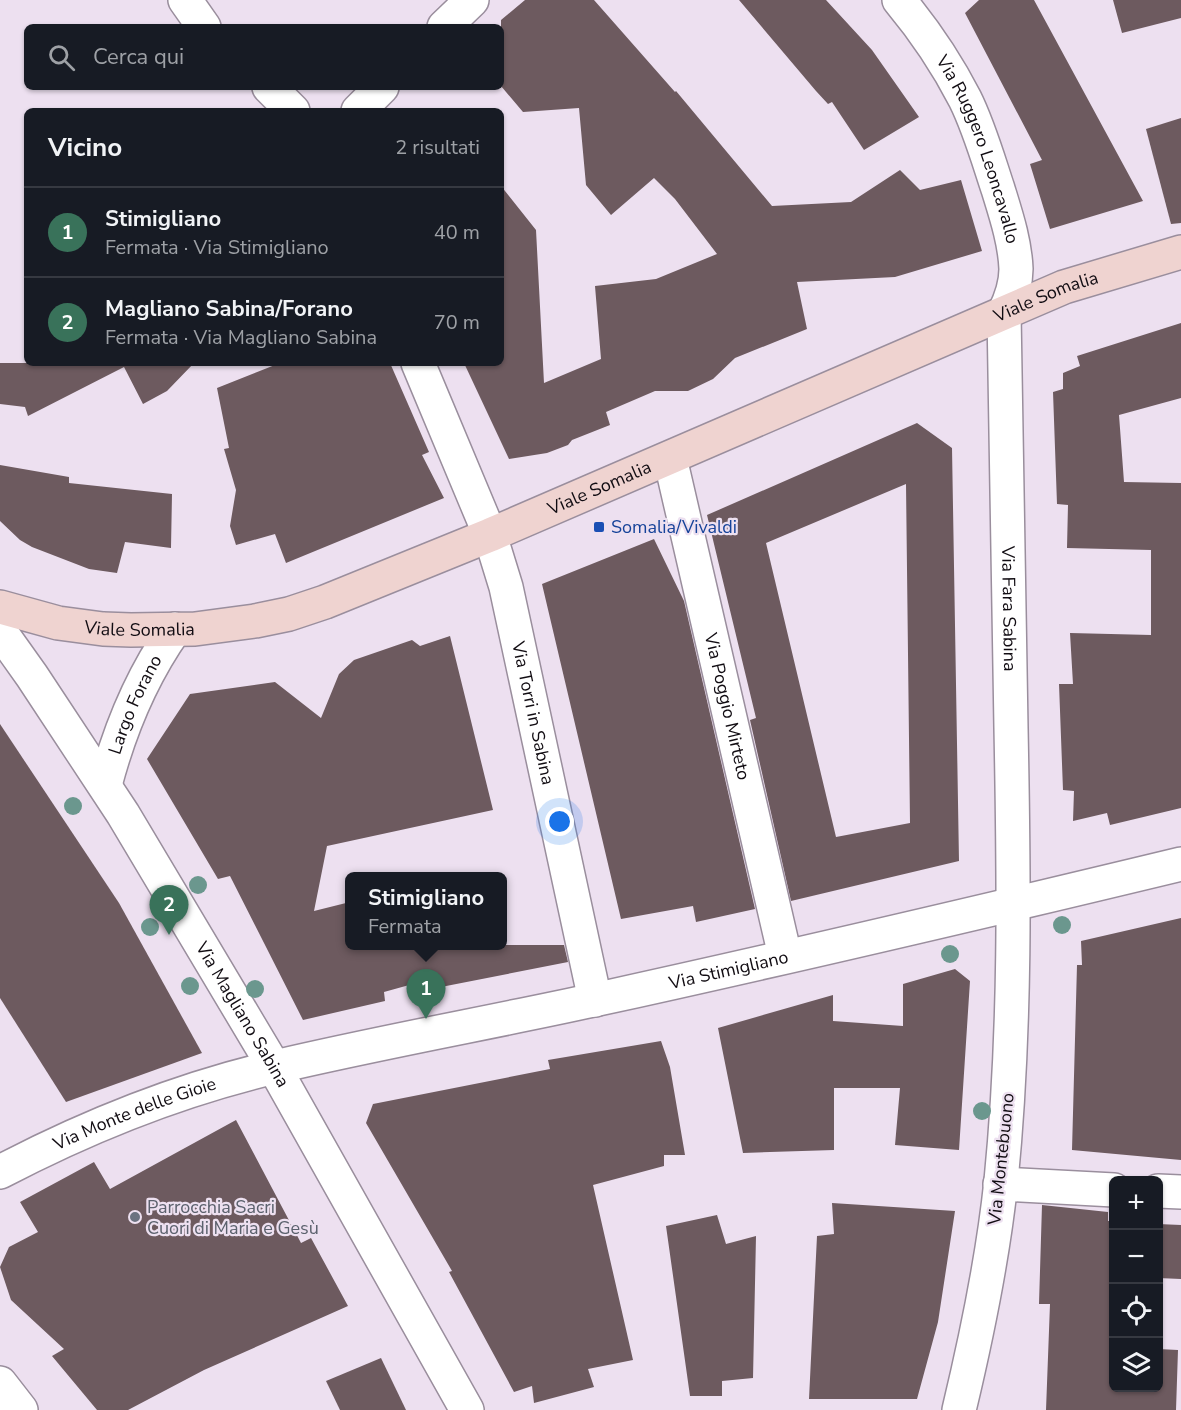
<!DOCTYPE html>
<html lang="it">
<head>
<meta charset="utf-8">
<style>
	body { margin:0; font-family:"Nunito Sans",sans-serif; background:#242831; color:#f1f3f6 }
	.controls { position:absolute; right:18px; bottom:18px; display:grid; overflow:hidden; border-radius:9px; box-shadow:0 2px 4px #0004 }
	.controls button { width:54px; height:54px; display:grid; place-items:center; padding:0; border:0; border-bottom:2px solid #363941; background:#171b24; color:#f1f3f6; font:30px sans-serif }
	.you { position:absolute; left:560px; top:822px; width:21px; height:21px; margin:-15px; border:4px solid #fff; border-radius:50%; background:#1a73e8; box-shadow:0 0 0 9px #1a73e833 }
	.badge { display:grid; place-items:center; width:39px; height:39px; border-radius:50%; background:#39725a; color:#fff; font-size:20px; font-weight:700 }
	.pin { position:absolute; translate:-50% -50px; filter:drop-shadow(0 2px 3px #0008) }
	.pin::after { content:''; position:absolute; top:32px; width:21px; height:18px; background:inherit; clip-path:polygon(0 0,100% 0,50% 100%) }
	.popup { position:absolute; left:345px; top:872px; width:162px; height:78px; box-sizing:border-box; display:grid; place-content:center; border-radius:9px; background:#171b24; filter:drop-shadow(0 2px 4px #0005); font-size:20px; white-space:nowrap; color:#9ea1a6 }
	.popup b { font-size:22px; color:#f1f3f6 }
	.popup::after { content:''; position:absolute; left:50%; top:100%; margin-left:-12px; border:12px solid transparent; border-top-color:#171b24 }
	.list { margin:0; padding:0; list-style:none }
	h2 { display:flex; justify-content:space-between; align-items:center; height:78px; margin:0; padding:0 24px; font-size:26px }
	h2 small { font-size:20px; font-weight:400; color:#9ea1a6 }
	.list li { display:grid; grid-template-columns:39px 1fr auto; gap:18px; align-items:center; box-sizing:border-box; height:90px; padding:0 24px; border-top:2px solid #363941 }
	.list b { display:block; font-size:22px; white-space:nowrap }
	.list p { margin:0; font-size:20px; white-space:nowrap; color:#9ea1a6 }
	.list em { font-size:20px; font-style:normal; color:#9ea1a6 }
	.icon { flex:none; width:33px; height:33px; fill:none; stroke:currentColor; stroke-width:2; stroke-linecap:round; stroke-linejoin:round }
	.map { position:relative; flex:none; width:1181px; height:1410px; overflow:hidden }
	.search { position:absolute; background:#171b24; box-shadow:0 2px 4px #0004; left:24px; top:24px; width:480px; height:66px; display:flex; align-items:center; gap:15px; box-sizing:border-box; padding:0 21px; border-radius:9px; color:#9ea1a6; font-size:22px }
	.panel { position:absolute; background:#171b24; box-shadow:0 2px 4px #0004; left:24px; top:108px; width:480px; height:258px; border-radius:9px }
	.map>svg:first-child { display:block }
	.building { fill:#6d5a5f; fill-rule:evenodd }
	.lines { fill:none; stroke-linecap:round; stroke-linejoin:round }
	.street-casing { stroke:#9a8e9d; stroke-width:36 }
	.secondary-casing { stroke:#9a8e9d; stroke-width:36 }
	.street { stroke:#fff; stroke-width:33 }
	.secondary { stroke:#efd3d0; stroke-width:33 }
	.tree { fill:#6b978e }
	.transit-dot { fill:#1a4fb4; stroke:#ede0f0; stroke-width:2 }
	.worship-dot { fill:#6b7280; stroke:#ede0f0; stroke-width:2 }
	.labels { text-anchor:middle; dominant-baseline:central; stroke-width:4.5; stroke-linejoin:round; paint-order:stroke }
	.street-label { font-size:18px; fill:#110c12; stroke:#ede0f0 }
	.transit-label { font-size:18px; fill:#164399; stroke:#ede0f0; text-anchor:start }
	.worship-label { font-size:18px; fill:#5b616d; stroke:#ede0f0; text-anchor:start }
</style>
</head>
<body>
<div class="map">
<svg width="1181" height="1410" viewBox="0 0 1181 1410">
	<rect width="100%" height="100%" fill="#ede0f0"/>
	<g class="building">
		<path d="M525,0H594L675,92L676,91L772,206L851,202L900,170L920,190L961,180L982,251L895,277L797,282L807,329L735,358L713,379L688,391H655L606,412L610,425L572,440L568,445L547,453L509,459L464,363H501V186L536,230L544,383L601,359L595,286L656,279L717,254L675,199L654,178L611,215L586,185L579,108L523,112L501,86V20Z"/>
		<path d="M739,0H826L872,50L919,117L864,150L832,102L828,104L816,91Z"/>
		<path d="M979,0H1034L1143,201L1050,229L1030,164L1042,160L965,13Z"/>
		<path d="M1113,0H1181V18L1122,33Z"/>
		<path d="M1181,118V223L1171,224L1146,129Z"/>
		<path d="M1181,323V398L1119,415L1124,482L1181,483V808L1110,825L1107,813L1073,821L1074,791L1063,790L1059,684H1073L1070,633L1151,635V550L1067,548L1068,505L1057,504L1053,392L1063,389V373L1080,366L1077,356Z"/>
		<path d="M0,363H194L167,391L143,404L124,367L28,416L25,407L0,404Z"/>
		<path d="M280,363H390L429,452L422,455L444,498L286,563L275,534L236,545L230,526L236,490L224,449L229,448L217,388Z"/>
		<path d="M917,423L952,448L959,861L791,901L750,720L756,718L707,515ZM906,484L910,823L836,837L766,543Z"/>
		<path d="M0,465L69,477V483L172,494L171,548L125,542L117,573L89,569L32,547L20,540L0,521Z"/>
		<path d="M654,539L684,601L755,909L696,922L693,906L621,919L542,584Z"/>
		<path d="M450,636L493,810L327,846L314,911L350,902V945H564L568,962L441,987L438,977L384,992L385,1001L303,1020L230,876L218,879L147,759L190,694L275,682L321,718L339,674L354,660L412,640L420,646Z"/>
		<path d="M0,724L119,903L202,1053L66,1102L0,998Z"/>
		<path d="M1181,918V1160L1072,1150L1077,965H1082L1081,941Z"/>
		<path d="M955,969L970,981L959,1150L895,1145L900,1088H834V1150L743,1153L718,1028L833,995V1021L903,1026V984Z"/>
		<path d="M661,1041L670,1067L685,1155H664V1166L593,1185L633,1360L588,1369L594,1387L534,1403L532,1386L514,1392L449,1272L452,1271L366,1123L373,1104L550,1069L548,1060Z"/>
		<path d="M236,1120L301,1243L311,1238L348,1306L204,1370L128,1410H97L52,1356L64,1349L11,1300L0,1267L9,1247L38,1232L20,1202L94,1162L110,1189Z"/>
		<path d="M832,1203L955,1211L938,1322L917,1399H809L817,1236L834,1234Z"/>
		<path d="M1042,1205L1108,1212V1221H1113V1276H1110L1113,1388H1158V1349L1178,1350L1176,1410H1046L1050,1304H1039Z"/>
		<path d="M717,1215L726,1244L756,1236L753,1378L722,1381V1396H690L666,1226Z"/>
		<path d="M1158,1224L1181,1225V1279L1158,1278Z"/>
		<path d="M381,1358L406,1410H340L326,1381Z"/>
	</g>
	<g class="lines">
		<g class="street-casing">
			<g id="street">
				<path d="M185,0L204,27"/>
				<path id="s1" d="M899,0C924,30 947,64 965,99C979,127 988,159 998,189C1006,215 1015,242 1016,269C1016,285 1011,299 1004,313C1006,451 1009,590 1011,728C1014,880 1016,1030 1001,1181C993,1258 977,1335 959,1410"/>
				<path d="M444,27L472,0"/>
				<path d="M269,87L293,111"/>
				<path d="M358,111L382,87"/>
				<path id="s2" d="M418,363L490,535L506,587L595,1000"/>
				<path id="s3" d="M670,458L785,956"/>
				<path id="s4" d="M0,631L32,676L123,814L274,1067L467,1410"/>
				<path id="s5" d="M105,785C120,728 141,677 175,629"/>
				<path id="s6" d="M0,1172C86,1127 181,1089 275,1067C381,1042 488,1023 594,1000C790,957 986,911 1181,864"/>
				<path d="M1000,1184L1114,1190"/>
				<path d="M1158,1191L1181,1192"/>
				<path d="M0,1383L21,1410"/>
			</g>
		</g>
		<g class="secondary-casing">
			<g id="secondary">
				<path id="s7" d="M0,607L58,623L103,629L131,630L195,629L255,621L289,614L325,602L490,535L1064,287L1181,252"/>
			</g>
		</g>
		<use href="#street" class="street"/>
		<use href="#secondary" class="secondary"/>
	</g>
	<g class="tree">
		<circle cx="73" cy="806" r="9"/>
		<circle cx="198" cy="885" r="9"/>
		<circle cx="1062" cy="925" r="9"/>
		<circle cx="150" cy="927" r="9"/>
		<circle cx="950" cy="954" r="9"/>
		<circle cx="190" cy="986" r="9"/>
		<circle cx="255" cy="989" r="9"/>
		<circle cx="982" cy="1111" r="9"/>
	</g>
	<rect class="transit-dot" x="593" y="521" width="12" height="12" rx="3"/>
	<circle class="worship-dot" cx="135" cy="1217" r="6"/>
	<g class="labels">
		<g class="street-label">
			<text stroke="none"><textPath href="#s1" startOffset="171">Via Ruggero Leoncavallo</textPath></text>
			<text stroke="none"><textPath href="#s7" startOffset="1114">Viale Somalia</textPath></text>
			<text stroke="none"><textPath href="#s7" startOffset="628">Viale Somalia</textPath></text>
			<text stroke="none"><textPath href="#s1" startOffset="639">Via Fara Sabina</textPath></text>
			<text stroke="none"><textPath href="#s7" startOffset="142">Viale Somalia</textPath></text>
			<text stroke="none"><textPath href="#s5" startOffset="86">Largo Forano</textPath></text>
			<text stroke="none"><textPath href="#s3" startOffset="255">Via Poggio Mirteto</textPath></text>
			<text stroke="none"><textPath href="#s2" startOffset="370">Via Torri in Sabina</textPath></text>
			<text stroke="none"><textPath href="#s6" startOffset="759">Via Stimigliano</textPath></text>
			<text stroke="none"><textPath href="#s4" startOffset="454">Via Magliano Sabina</textPath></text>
			<text stroke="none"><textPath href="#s6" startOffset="147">Via Monte delle Gioie</textPath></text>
			<text transform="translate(1001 1159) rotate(-84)">Via Montebuono</text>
		</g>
		<g class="transit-label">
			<text x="611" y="527">Somalia/Vivaldi</text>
		</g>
		<g class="worship-label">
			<text x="147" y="1207">Parrocchia Sacri<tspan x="147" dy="21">Cuori di Maria e Gesù</tspan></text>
		</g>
	</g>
</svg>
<div class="controls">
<button>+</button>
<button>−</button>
<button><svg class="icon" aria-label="locate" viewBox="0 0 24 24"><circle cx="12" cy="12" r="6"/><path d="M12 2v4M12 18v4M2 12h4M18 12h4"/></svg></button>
<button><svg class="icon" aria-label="layers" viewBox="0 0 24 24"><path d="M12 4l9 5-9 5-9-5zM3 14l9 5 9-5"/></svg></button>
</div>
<div class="you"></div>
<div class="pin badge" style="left:426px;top:1019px">1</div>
<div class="popup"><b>Stimigliano</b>Fermata</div>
<div class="pin badge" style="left:169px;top:935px">2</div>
<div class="search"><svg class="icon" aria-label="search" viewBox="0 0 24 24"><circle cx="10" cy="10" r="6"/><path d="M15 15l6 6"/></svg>Cerca qui</div>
<section class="panel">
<h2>Vicino<small>2 risultati</small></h2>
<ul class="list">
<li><span class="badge">1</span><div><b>Stimigliano</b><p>Fermata · Via Stimigliano</p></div><em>40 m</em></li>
<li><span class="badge">2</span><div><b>Magliano Sabina/Forano</b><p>Fermata · Via Magliano Sabina</p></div><em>70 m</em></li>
</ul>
</section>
</div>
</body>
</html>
